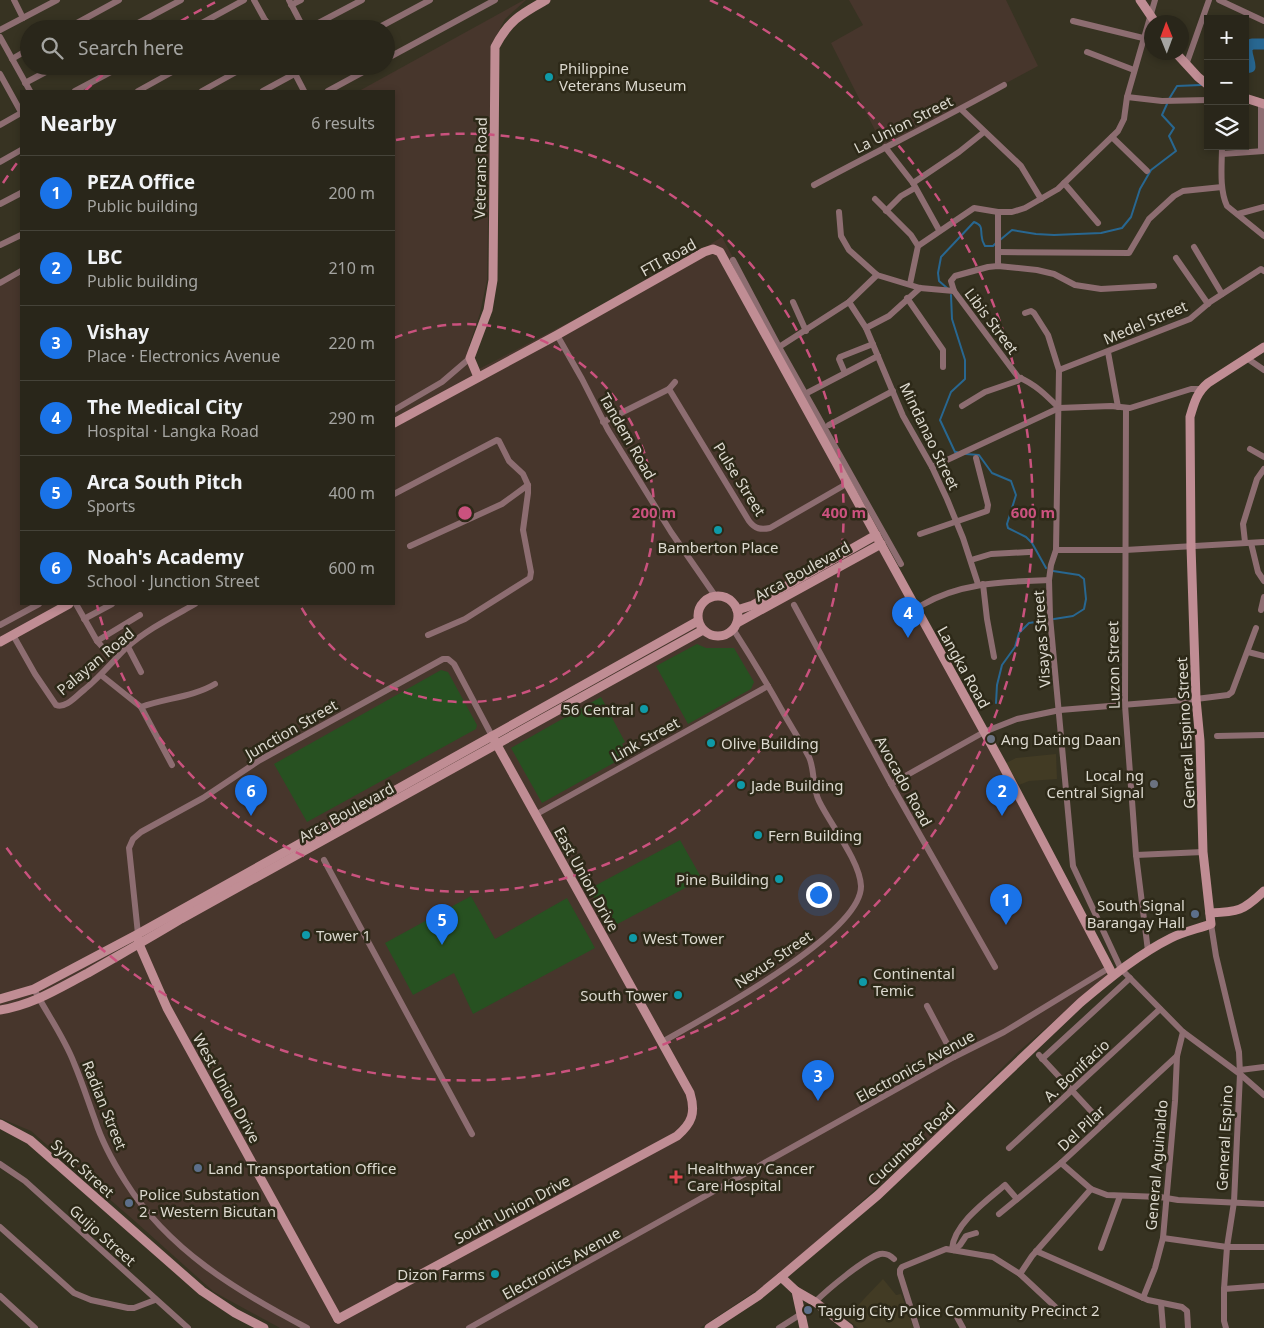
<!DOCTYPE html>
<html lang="en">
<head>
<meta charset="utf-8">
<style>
	body { margin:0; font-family:"Noto Sans",sans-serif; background:#353227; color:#f1f3f6 }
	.controls { position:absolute; right:15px; top:15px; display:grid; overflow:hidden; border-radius:0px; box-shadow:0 2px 8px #0003 }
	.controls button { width:45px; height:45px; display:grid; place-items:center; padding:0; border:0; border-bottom:1px solid #454339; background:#29261a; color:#f1f3f6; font:25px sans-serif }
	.compass { position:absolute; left:1144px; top:15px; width:45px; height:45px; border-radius:50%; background:#29261a; box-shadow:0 2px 8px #0003; rotate:359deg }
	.you { position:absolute; left:818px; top:894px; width:18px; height:18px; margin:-12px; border:4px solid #fff; border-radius:50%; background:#1a73e8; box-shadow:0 0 0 8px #1a73e833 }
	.badge { display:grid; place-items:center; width:32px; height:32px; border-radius:50%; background:#1a73e8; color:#fff; font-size:16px; font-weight:700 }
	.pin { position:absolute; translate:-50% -41px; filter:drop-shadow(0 1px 2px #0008) }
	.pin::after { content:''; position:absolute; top:26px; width:18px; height:15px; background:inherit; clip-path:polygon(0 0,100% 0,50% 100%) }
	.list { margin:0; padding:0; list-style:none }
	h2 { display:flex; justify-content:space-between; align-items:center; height:65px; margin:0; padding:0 20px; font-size:21px }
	h2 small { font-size:16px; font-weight:400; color:#a5a5a2 }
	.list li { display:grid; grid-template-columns:32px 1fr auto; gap:15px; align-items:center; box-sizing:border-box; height:75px; padding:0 20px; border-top:1px solid #454339 }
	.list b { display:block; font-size:19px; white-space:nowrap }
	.list p { margin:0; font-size:16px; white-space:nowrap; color:#a5a5a2 }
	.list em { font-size:16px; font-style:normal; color:#a5a5a2 }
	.icon { flex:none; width:28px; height:28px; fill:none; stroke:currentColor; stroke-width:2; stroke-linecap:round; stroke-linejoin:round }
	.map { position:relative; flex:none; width:1264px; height:1328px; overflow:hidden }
	.search { position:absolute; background:#29261a; box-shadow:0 2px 8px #0003; left:20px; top:20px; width:375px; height:55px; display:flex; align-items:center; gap:12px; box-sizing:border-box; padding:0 18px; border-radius:28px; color:#a5a5a2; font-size:19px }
	.panel { position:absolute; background:#29261a; box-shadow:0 2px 8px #0003; left:20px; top:90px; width:375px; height:515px; border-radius:0px }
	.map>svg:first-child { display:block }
	.built { fill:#423b24 }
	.industrial { fill:#47362c }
	.green { fill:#275121 }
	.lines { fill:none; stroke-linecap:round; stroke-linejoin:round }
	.stream { stroke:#286791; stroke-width:2 }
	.river { stroke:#286791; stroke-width:11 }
	.street { stroke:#8d6d71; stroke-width:6 }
	.secondary { stroke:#c08d94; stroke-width:9 }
	.ring { fill:none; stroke:#ca527e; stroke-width:2.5; stroke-dasharray:9 6 }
	.culture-dot { fill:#0f9aa8; stroke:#2d2918; stroke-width:2 }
	.worship-dot { fill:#6b7280; stroke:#2d2918; stroke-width:2 }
	.service-dot { fill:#5c6f8a; stroke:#2d2918; stroke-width:2 }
	.health-dot { fill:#e0444e; stroke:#2d2918; stroke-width:2 }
	.labels { text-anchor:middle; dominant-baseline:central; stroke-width:5; stroke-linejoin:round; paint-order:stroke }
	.poi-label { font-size:15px; fill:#dcd9cf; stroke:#2d2918; text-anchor:start }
	.street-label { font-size:15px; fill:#dcd9cf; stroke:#2d2918 }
	.centre { fill:#ca527e; stroke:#2d2918; stroke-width:2.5 }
	.ring-label { font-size:15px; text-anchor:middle; font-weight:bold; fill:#ca527e; stroke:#2d2918; stroke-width:5; stroke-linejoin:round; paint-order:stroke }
</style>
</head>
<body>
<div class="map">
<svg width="1264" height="1328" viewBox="0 0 1264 1328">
	<rect width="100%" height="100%" fill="#373322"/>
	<g class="built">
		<path d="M1056,754L1057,779L1029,781L1019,785L1006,763L1016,758Z"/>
		<path d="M883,1279L896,1295L901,1294L914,1328H858L846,1318Z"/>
	</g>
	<g class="industrial">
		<path d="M524,0H526L505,19L491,46L487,280L480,313L469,346L479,369L658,276L722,237L1113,969L1104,978L1018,1052L936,1134L783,1273L700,1328H280L214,1292L137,1223L31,1131L0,1118V286L21,275V604H394V91H359Z"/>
		<path d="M849,0H1006L1038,66L884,148L831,43L863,25Z"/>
	</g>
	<g class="green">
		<path d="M697,644L706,648H734L754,682L751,689L688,724L656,666Z"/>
		<path d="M441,670L448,672L477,725L476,729L307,822L274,764Z"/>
		<path d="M601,697L625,742L622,744L628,755L542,803L511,748Z"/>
		<path d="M680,840L702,879L610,928L589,889Z"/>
		<path d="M471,896L495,939L567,898L595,948L473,1014L454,973L413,995L385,943Z"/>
	</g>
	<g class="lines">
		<g class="stream">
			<path d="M1169,99L1177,86L1201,85"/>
			<path d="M1000,240L1012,230L1036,234L1054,235L1101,233L1122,228L1131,217L1140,189L1151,170L1176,151L1169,136L1174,128L1162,115L1167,104"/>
			<path d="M947,288L939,281L938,273L941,257L974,222C984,226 980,229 982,238C982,241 984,244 985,246H993L996,243"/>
			<path d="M951,295L952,319L965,360V379L951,392L940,420L955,452H957"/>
			<path d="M966,454L979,455L992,473L1011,481L1016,495L1007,524L1008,528L1026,537L1032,543L1046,568"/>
			<path d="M1053,571L1079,575L1084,579L1086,599L1084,609L1073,616L1054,619"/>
			<path d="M996,703L997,685L1002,665L1015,647L1019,633L1029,623L1048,620"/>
		</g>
		<path class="river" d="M1245,68L1250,67C1250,60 1246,55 1247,47L1252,44H1264"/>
		<g class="street">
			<path d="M14,0L23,18"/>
			<path d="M254,0L270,29"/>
			<path d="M289,0L304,29"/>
			<path d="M1219,0L1264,21"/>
			<path d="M291,5L301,0"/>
			<path d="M1073,21L1143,38"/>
			<path d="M66,29L119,0"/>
			<path d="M127,29L181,0"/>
			<path d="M191,29L244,0"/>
			<path d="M252,29L266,21"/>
			<path d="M307,29L362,0"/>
			<path d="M376,29L430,0"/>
			<path d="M0,30L57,0"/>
			<path d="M0,37L30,91"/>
			<path d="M1087,52L1134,70"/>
			<path d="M12,59L29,49"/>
			<path d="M386,59L495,0"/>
			<path d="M1186,65L1209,0"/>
			<path d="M291,66L304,91"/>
			<path d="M0,74L21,112"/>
			<path d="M25,83L57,66"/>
			<path d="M75,91L122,66"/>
			<path d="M138,91L183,66"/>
			<path d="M202,91L247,66"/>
			<path d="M263,91L309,66"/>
			<path d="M328,91L374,66"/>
			<path d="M1127,97L1162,101L1208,100"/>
			<path d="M1261,103V151"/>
			<path d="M961,109L1021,166L1041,199"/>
			<path d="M0,125L21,113"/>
			<path d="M1112,137L1147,171"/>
			<path d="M1222,146C1222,165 1219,189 1227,206L1264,236"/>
			<path d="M885,147L913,183L939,230"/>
			<path d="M1222,154L1264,151"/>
			<path d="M0,162L21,150"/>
			<path d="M913,183L959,152L984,132"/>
			<path d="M1064,183L1098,223"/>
			<path d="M814,185C877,151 941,120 1004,85"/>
			<path d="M875,199L911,235L918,246"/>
			<path d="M0,204L21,193"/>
			<path d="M886,211L901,196L915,188"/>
			<path d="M839,212L841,236L849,250L877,275L920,288L954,291"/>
			<path d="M1238,214L1264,207"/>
			<path d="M0,245L21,235"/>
			<path d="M1194,247L1222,294"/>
			<path d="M998,252L1129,253L1149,219L1174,196L1183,191L1222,187"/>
			<path d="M1176,258L1208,304"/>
			<path d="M733,260L779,347L901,564"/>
			<path d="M998,266V212"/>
			<path d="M0,283L21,271"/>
			<path d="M910,284L918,246L974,208L998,212H1012L1025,208L1058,189L1118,131L1124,119L1127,97L1155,0"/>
			<path d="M907,298L943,350V367"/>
			<path d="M793,302L806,331"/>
			<path d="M849,302L866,328L903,416L932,467L947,499L963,538L978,584"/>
			<path d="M1025,313L1031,311L1034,313L1048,335L1059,370L1056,550L1051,565L1049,580L1050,617L1073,866L1121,969L1183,1032L1240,1074L1264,1095"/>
			<path d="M866,328L889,316L920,288"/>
			<path d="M557,335L582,379L608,430L671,532L716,597"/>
			<path d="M779,347L849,302L877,275"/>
			<path d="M1108,352L1118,407"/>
			<path d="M1248,359L1264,370"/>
			<path d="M1059,370L1190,319L1210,302L1261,269L1264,271"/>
			<path d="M845,373L839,359L840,357L873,344"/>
			<path d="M669,389L749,521C755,529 761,530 770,528L848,483"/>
			<path d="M669,389L675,382"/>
			<path d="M805,394L878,356"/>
			<path d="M962,406L985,392L1017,381L1021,378"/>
			<path d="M1059,408C1046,395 1035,384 1018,377L954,291L951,281L955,276L988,267L998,266L1037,270L1054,274L1075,285L1101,289L1154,286"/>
			<path d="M1126,408L1125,705L1136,855L1148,951"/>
			<path d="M394,410L442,382L470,358"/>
			<path d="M603,422L669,389"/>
			<path d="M829,425L893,391"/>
			<path d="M1250,449L1264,457"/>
			<path d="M932,467L1059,408L1111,406L1130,408L1191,389H1200"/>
			<path d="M394,494L497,440L499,441L509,461L523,474L528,485V493L523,530L531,572L530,578L465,619L428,635"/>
			<path d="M920,534L987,511L988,505L976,458"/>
			<path d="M1245,542L1243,524L1257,479L1264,469"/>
			<path d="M1251,543L1258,572L1264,581"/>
			<path d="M410,546L502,504L528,485"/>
			<path d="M1056,550H1125L1264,542"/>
			<path d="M971,560L991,554L1029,552"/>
			<path d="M983,584L987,619L994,657"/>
			<path d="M76,604L97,641L107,652"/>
			<path d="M794,605L891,784L995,967"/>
			<path d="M922,605C961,582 1005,582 1049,580"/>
			<path d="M1261,610L1264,597"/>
			<path d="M84,619L112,604"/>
			<path d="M0,625L39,604"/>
			<path d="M13,635L35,674L56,705C66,709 77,695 85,689C100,677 112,662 126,648C146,630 172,617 195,604"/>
			<path d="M97,641L140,615"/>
			<path d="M128,647L141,672"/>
			<path d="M1248,652L1264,656"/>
			<path d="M101,675L141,707L172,765"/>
			<path d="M141,707C166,698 193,697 215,684"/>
			<path d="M1217,736L1264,735"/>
			<path d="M891,784L984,732L1017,719L1060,710L1196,699L1228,695L1232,692L1256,628"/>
			<path d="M535,815L768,686"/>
			<path d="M1136,855L1203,852"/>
			<path d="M324,860L472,1134"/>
			<path d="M1211,924L1216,956L1239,1052L1240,1074L1234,1202L1227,1247L1224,1289V1321L1226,1328"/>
			<path d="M138,934L129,848L133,839L141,832L203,798L260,760L443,659H448L454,664L492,736"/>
			<path d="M34,989C47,1014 64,1037 74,1063C82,1082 88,1101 95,1120C102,1142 113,1162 125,1181C168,1250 237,1291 307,1328"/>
			<path d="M927,1006L954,1057"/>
			<path d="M662,1042C702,1019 862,934 861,886C860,861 830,824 819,801C812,787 815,770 809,757C801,742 792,728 784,714C768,685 751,657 733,629"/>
			<path d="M1039,1055L1103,1124"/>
			<path d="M1042,1059L1130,978"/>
			<path d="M1240,1070L1264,1067"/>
			<path d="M1009,1148L1160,1009"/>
			<path d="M1061,1163L1091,1189L1107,1195L1160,1197L1178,1200L1264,1204"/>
			<path d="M0,1164L25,1181L188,1328"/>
			<path d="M999,1214L1061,1163L1177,1056"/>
			<path d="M0,1227L74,1293L91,1300L128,1308H134L155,1300"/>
			<path d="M1163,1238L1227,1247H1264"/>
			<path d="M1101,1248L1120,1196"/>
			<path d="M952,1249C954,1224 986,1201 1005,1185L1017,1199"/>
			<path d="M954,1250L960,1245L966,1236L976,1233"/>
			<path d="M1036,1251L1148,1300L1182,1307L1187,1311L1188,1328"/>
			<path d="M1020,1274L1032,1256L1091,1189"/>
			<path d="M1224,1289L1264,1286"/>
			<path d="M0,1296L35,1328"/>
			<path d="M1143,1298L1155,1268L1163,1238L1175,1101L1177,1056L1183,1032"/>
			<path d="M815,1302C827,1290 865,1258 880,1254C886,1253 890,1255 894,1259"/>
			<path d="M1161,1303L1163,1328"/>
			<path d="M957,1317L963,1328"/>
			<path d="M469,1328L954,1057L1004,1032L1109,968"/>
			<path d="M779,1328L801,1314"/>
			<path d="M917,1328L900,1274V1270L902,1267L946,1249L993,1257L1020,1274L1065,1316"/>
		</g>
		<g class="secondary">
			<path d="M1140,0L1155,22"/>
			<path d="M1175,52L1198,77L1208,85"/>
			<path d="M1245,98L1264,104"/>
			<path d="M478,377L470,358L488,310L493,280L495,47C509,20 521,14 546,0"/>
			<path d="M394,423L557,335L704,252L713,249L720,252L1003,766L1113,975"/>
			<circle cx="718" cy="616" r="20"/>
			<path d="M737,610L753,605L876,535"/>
			<path d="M737,623L881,544"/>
			<path d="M0,642L69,604"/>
			<path d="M1210,913C1238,912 1243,911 1264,891"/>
			<path d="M138,939L139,944L167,1008L338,1319"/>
			<path d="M0,999L34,989L138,934L698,621"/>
			<path d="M0,1010C33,1005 59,988 88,973C119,955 150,938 181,919L703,630"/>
			<path d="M0,1124L30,1140L202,1291L235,1313L264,1328"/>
			<path d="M781,1277L796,1291L815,1302L849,1328"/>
			<path d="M796,1291L804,1328"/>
			<path d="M338,1319L677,1136C692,1123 696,1113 690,1093L492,736"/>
			<path d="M709,1328L758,1296L781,1277L878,1195L1080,1003C1109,979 1137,955 1171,938C1183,932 1197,929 1211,924L1203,852L1200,741L1196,699L1191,546L1190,417C1194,403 1197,392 1208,383L1264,347"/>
		</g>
	</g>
	<g class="ring">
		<path d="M394 338A189 189 0 1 1 300 605"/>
		<path d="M396 140A379 379 0 1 1 97 605"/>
		<path d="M3 183A568 568 0 0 1 20 159M85 91A568 568 0 0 1 111 68M168 29A568 568 0 0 1 220 0M710 0A568 568 0 1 1 3 843"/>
	</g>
	<g class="culture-dot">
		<circle cx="549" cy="77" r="5"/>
		<circle cx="718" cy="530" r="5"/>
		<circle cx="644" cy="709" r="5"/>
		<circle cx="711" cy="743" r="5"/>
		<circle cx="741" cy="785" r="5"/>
		<circle cx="758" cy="835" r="5"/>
		<circle cx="779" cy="879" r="5"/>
		<circle cx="306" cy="935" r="5"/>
		<circle cx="633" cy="938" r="5"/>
		<circle cx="863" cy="982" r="5"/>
		<circle cx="678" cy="995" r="5"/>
		<circle cx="495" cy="1274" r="5"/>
	</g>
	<g class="worship-dot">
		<circle cx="991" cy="739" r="5"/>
		<circle cx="1154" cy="784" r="5"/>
	</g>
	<g class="service-dot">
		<circle cx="1195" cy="914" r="5"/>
		<circle cx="198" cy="1168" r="5"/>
		<circle cx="129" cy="1203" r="5"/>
		<circle cx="808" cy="1310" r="5"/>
	</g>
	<path class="health-dot" d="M673.5 1169.5h5v5h5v5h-5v5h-5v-5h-5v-5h5z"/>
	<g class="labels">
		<g class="poi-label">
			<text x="559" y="68">Philippine<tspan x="559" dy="17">Veterans Museum</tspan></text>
			<text x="718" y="547" text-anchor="middle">Bamberton Place</text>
			<text x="634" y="709" text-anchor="end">56 Central</text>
			<text x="1001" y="739">Ang Dating Daan</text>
			<text x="721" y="743">Olive Building</text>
			<text x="1144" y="775" text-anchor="end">Local ng<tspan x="1144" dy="17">Central Signal</tspan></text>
			<text x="751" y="785">Jade Building</text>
			<text x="768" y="835">Fern Building</text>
			<text x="769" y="879" text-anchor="end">Pine Building</text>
			<text x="1185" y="905" text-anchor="end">South Signal<tspan x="1185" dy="17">Barangay Hall</tspan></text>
			<text x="316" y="935">Tower 1</text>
			<text x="643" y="938">West Tower</text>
			<text x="873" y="973">Continental<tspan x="873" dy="17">Temic</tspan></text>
			<text x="668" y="995" text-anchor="end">South Tower</text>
			<text x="208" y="1168">Land Transportation Office</text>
			<text x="687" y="1168">Healthway Cancer<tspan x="687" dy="17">Care Hospital</tspan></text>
			<text x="139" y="1194">Police Substation<tspan x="139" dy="17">2 - Western Bicutan</tspan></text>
			<text x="485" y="1274" text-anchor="end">Dizon Farms</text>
			<text x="818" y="1310">Taguig City Police Community Precinct 2</text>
		</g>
		<g class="street-label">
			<text transform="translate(903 124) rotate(-27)">La Union Street</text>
			<text transform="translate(480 168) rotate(-89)">Veterans Road</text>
			<text transform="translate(668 257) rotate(-29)">FTI Road</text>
			<text transform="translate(992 321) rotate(53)">Libis Street</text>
			<text transform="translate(1145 322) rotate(-23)">Medel Street</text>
			<text transform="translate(628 436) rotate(60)">Tandem Road</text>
			<text transform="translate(930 436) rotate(64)">Mindanao Street</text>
			<text transform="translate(740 479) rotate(58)">Pulse Street</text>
			<text transform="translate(802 571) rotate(-29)">Arca Boulevard</text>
			<text transform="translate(1041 639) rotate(-94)">Visayas Street</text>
			<text transform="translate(95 661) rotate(-40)">Palayan Road</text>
			<text transform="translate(1113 665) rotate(-91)">Luzon Street</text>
			<text transform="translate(964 667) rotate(61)">Langka Road</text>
			<text transform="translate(291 729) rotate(-30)">Junction Street</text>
			<text transform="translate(1185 733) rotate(-93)">General Espino Street</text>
			<text transform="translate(645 739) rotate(-29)">Link Street</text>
			<text transform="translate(904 781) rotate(61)">Avocado Road</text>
			<text transform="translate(346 812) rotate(-29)">Arca Boulevard</text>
			<text transform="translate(587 879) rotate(61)">East Union Drive</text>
			<text transform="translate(773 959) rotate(-34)">Nexus Street</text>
			<text transform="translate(915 1066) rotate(-29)">Electronics Avenue</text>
			<text transform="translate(1076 1070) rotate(-43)">A. Bonifacio</text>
			<text transform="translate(227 1088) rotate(61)">West Union Drive</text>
			<text transform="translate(105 1105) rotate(68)">Radian Street</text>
			<text transform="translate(1081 1128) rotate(-43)">Del Pilar</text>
			<text transform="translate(1224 1138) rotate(-87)">General Espino</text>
			<text transform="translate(911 1144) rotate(-43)">Cucumber Road</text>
			<text transform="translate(1156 1165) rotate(-85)">General Aguinaldo</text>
			<text transform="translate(83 1168) rotate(42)">Sync Street</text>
			<text transform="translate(512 1209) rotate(-28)">South Union Drive</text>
			<text transform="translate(103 1235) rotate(42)">Guijo Street</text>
			<text transform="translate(561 1263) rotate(-29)">Electronics Avenue</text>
		</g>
	</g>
	<circle cx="465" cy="513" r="8" class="centre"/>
	<g class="ring-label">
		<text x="654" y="518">200 m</text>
		<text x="844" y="518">400 m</text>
		<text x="1033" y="518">600 m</text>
	</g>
</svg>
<div class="controls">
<button>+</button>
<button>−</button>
<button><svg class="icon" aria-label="layers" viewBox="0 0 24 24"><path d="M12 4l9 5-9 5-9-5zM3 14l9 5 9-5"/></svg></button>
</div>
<svg class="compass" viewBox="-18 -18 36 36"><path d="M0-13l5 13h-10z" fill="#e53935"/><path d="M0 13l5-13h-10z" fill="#a5a5a2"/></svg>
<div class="you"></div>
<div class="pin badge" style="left:1006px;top:925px">1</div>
<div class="pin badge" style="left:1002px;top:816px">2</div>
<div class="pin badge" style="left:818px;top:1101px">3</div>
<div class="pin badge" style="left:908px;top:638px">4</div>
<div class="pin badge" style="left:442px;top:945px">5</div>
<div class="pin badge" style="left:251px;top:816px">6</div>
<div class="search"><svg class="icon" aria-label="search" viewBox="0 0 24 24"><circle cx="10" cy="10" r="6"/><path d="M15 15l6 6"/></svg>Search here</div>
<section class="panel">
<h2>Nearby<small>6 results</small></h2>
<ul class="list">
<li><span class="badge">1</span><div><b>PEZA Office</b><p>Public building</p></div><em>200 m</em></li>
<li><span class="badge">2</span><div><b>LBC</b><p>Public building</p></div><em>210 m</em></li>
<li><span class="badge">3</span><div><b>Vishay</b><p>Place · Electronics Avenue</p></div><em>220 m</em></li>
<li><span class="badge">4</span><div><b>The Medical City</b><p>Hospital · Langka Road</p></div><em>290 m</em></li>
<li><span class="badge">5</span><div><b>Arca South Pitch</b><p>Sports</p></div><em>400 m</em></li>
<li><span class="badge">6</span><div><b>Noah's Academy</b><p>School · Junction Street</p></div><em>600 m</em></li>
</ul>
</section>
</div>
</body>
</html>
